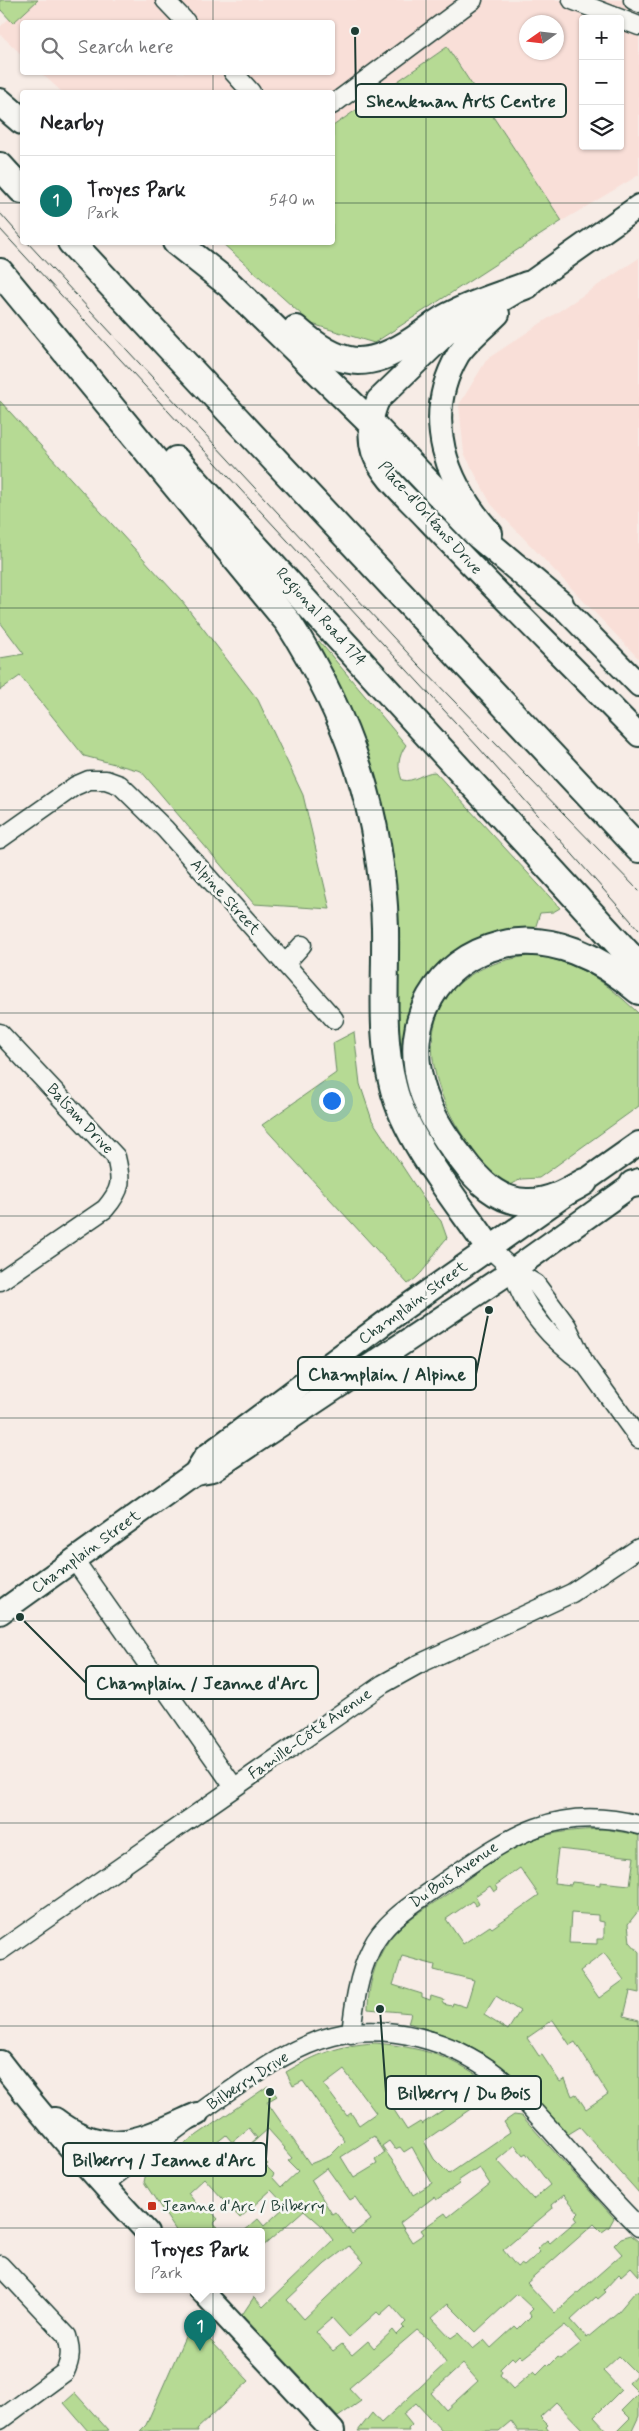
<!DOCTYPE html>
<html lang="en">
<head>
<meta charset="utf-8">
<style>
	body { margin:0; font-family:Mynerve,sans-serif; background:#f2f2f2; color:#202124 }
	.controls { position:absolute; right:15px; top:15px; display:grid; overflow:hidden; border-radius:5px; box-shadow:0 1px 4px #0004 }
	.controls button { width:45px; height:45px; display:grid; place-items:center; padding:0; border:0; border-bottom:1px solid #e0e0e0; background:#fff; color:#202124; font:25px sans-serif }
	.compass { position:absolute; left:519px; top:15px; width:45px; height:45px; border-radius:50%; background:#fff; box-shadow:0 1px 4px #0004; rotate:256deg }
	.you { position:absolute; left:331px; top:1100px; width:18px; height:18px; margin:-12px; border:4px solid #fff; border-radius:50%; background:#1a73e8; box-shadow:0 0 0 8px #1a73e833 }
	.badge { display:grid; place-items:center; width:32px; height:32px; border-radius:50%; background:#0f766e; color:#fff; font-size:16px; font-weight:700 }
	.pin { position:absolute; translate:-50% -41px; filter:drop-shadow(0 1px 2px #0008) }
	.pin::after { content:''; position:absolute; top:26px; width:18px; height:15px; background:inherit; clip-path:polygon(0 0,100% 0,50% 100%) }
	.popup { position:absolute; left:135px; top:2228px; width:130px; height:65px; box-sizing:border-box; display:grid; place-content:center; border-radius:5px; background:#fff; filter:drop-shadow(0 1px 4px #0005); font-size:16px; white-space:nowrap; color:#757577 }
	.popup b { font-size:19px; color:#202124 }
	.popup::after { content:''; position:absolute; left:50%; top:100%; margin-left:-10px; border:10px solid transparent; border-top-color:#fff }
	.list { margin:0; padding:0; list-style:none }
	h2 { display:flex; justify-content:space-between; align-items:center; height:65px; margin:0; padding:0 20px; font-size:21px }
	h2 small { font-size:16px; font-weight:400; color:#757577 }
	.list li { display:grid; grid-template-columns:32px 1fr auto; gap:15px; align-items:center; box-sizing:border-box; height:90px; padding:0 20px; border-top:1px solid #e0e0e0 }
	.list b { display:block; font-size:19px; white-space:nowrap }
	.list p { margin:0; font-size:16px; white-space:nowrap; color:#757577 }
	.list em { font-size:16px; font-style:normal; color:#757577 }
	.icon { flex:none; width:28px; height:28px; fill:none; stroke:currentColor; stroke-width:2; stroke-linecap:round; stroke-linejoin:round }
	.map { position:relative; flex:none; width:639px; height:2431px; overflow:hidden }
	.search { position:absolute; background:#fff; box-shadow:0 1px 4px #0004; left:20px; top:20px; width:315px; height:55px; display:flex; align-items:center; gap:12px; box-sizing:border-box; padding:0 18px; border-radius:5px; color:#757577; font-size:19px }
	.panel { position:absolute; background:#fff; box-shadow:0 1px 4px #0004; left:20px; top:90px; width:315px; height:155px; border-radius:5px }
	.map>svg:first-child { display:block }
	.built { fill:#f9dfd8; fill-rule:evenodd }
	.green { fill:#b6da94; stroke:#6a8c64; fill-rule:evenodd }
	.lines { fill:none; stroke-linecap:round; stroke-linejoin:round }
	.minor-casing { stroke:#1f3d34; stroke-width:21 }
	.major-casing { stroke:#1f3d34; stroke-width:26 }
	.highway-casing { stroke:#1f3d34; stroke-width:30 }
	.minor { stroke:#f6f6f2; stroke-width:18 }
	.major { stroke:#f6f6f2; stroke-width:22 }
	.highway { stroke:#f6f6f2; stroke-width:26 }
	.tram { stroke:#1f3d34; stroke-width:1 }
	.grid { fill:none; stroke:#1f3d34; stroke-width:1; stroke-opacity:0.55 }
	.poi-dot { fill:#c8321e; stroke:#f6f6f2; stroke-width:2 }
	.labels { text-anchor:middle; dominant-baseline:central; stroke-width:5; stroke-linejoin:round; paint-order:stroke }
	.street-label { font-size:16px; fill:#1f3d34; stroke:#f6f6f2 }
	.poi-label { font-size:16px; fill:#1f3d34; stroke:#f6f6f2; text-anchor:start }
	.leader { fill:none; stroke:#1f3d34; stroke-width:2 }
	.callout-dot { fill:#1f3d34; stroke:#f6f6f2; stroke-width:2 }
	.callout { fill:#f6f6f2; stroke:#1f3d34; stroke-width:2 }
	.callout-label { font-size:18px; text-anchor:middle; font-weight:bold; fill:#1f3d34 }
</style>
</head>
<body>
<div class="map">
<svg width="639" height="2431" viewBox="0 0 639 2431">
	<rect width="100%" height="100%" fill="#f7ece6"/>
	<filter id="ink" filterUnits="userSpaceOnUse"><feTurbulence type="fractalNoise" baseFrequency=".02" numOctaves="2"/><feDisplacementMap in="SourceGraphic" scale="10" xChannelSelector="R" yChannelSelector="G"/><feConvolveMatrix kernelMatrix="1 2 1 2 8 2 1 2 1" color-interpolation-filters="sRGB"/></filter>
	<g filter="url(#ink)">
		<g class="built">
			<path d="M28,0H639V175L562,221L447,47L333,126L332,92H62L41,73L332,72V22H22V55L0,34V27ZM583,19H620V146H583ZM526,22H556V52H526Z"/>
			<path d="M639,258V659L491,504L464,453L459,405L487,359Z"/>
		</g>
		<g class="green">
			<path d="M0,0H38L13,23L0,9Z"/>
			<path d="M447,47L562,221L374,343L312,324L222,243L332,242L333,126Z"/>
			<path d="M0,401L182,601L258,700L303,795L330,909L254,904L141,771L84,756L20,676L0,690V658L24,654L0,622Z"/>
			<path d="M319,641L406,745C398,757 397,767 402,780C414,783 423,772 435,772L560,908L553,912L540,913L534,932L451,955L436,968L423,984L408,1015L405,1033L409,1087L405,1088L398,1055L397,967L314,645Z"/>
			<path d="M529,956C575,958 607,983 639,1014V1106L539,1178L521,1179L509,1186C492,1180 481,1161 470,1146C412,1067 413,970 529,956Z"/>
			<path d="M354,1032L360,1084L372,1120L429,1207L441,1221L447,1238C431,1255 429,1270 408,1284L262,1125L336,1073L333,1043Z"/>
			<path d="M604,1829L639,1835V1910L628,1924L630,1942L639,1952V1993L630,1991L624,2016L639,2020V2193L580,2127L567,2135C545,2110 520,2078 492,2059C467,2041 436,2032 408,2023L411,2013L368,2009C368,1984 377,1953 394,1934C409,1917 430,1906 449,1893C474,1875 500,1852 529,1841C553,1831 578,1830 604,1829ZM558,1849L634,1857L630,1885L600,1882V1885L572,1882L571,1885L554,1883ZM520,1868L539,1895L492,1928L490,1926L463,1944L446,1919L472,1901L476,1906L479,1904L475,1896L490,1886L494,1892L498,1889L496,1885ZM571,1913L598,1915V1921L604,1922V1939H597V1944L569,1943ZM604,1953L624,1980L599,1998L580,1971ZM402,1956L435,1965L434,1970L474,1980L466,2007L453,2003L452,2006L443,2004L444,2000L431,1996L430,2000L422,1997V1994L393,1985ZM496,1996L520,2011L508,2030L484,2015ZM553,2020L570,2045L575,2042L608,2094L586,2109L576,2094L572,2096L565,2079L560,2082L542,2055L539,2056L527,2038Z"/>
			<path d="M375,2043C430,2048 463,2060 506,2097L502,2103L489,2110L482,2101L424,2141L434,2159L449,2174L510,2132L504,2122L514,2115L522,2116L614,2218L609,2227L602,2232L594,2224L527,2283L555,2313L622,2254L614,2245L621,2238L631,2235L639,2242V2276L631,2267L621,2276L619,2274L604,2290L606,2292L598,2299L596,2297L571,2320L587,2338L618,2312L635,2292L639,2291V2416L632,2431H617L630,2418L622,2410L639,2393L629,2383L637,2374L619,2356L603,2371L621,2390L594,2417L607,2431H584L556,2402L540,2417L548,2425L546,2427L549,2431H518L511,2421L499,2431H442L416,2403L403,2414L412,2425L408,2429L409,2431H358L372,2413L381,2423L446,2363L432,2342L417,2330L349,2388L361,2401L338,2417L242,2315L254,2297L263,2307L333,2240L322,2226L304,2210L261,2248V2232H243L258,2219L264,2226L286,2206L271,2190L240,2218L204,2178L188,2193L203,2213L209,2209L218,2219L214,2223L221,2232H177L144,2182L146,2173L161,2160L268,2086L277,2096L267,2102L310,2164L330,2156L345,2141L303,2081L293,2086L286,2072C317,2054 339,2045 375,2043ZM344,2070L376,2113L359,2125L351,2113L347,2116L324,2085ZM439,2080L452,2099L447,2103L449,2106L422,2124L420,2122L407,2130L394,2110L428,2090L427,2088ZM249,2128L257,2138L220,2171L205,2152L226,2135L232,2142ZM268,2129L285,2148L284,2149L292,2158L288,2161L298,2171L281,2187L272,2177L274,2174L266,2166L268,2164L250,2145ZM374,2136L385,2153L375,2160L377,2164L354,2178L341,2157ZM389,2141L395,2149L400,2147L404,2152L412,2147L432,2183L413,2195L401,2173L382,2146ZM515,2145L523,2155L526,2153L550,2185L533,2199L497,2160ZM479,2167L490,2184L448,2217L445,2213L421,2230L424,2234L412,2242L400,2223L434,2197L436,2200L459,2184L458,2181ZM327,2168L350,2200L355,2197L371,2220L352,2234L335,2212L332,2214L311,2180ZM564,2195L579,2213L575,2217L577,2220L550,2243L547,2240L537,2249L540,2252L524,2266L521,2264L517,2267L503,2250L553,2208L552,2205ZM349,2246L364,2262L304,2319L287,2300L325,2264ZM517,2294L533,2309L529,2313L531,2316L518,2329L515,2326L491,2348L484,2340L473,2349L458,2333L451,2338L432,2318L448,2304L476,2332ZM391,2305L406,2322L402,2326L404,2328L397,2335L393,2330L374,2348L368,2341L352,2355L342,2344L333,2351L316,2332L332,2318L349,2337L377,2312L380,2315ZM565,2325L581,2343L561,2359L558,2357L549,2366L547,2364L537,2374L534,2371L513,2389L500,2375L502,2372L500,2369L512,2357L515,2360L520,2355L523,2358ZM463,2364L478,2381L446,2410L431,2393Z"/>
			<path d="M192,2321L249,2381L197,2429L198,2431H140L146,2425Z"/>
			<path d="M75,2393L109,2431H88L64,2403Z"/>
		</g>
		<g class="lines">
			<g class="minor-casing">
				<g id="minor">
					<path d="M165,0L186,22"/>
					<path d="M572,0L639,26"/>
					<path d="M633,0L639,3"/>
					<path d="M233,72L251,92"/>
					<path d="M332,105L473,0"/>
					<path d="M0,839L75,786L89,780H106L120,785L165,829L334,1019"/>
					<path d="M285,964L302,945"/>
					<path d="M0,1033L116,1157C122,1182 122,1189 105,1209L0,1281"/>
					<path d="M489,1248L513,1270L536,1284L567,1326L585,1364L639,1439"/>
					<path d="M513,1270C522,1309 553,1341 584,1363"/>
					<path d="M75,1561L234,1787"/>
					<path d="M0,1951L383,1684L419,1664L572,1593L639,1548"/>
					<path d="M351,2034C354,2006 358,1975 371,1949C384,1921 413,1904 437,1887C505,1840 552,1802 639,1825"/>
					<path d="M103,2185C143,2154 183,2124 224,2095C258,2072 293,2046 333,2036C388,2022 453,2041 497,2075C517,2091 533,2111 550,2129C579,2162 607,2196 639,2227"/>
					<path d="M0,2265L67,2336C71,2350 71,2359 65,2372L0,2420"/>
				</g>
			</g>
			<g class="major-casing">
				<g id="major">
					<path d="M639,206L527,285L446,334L378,400C371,416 368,436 373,452C382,478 410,500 428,520C497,593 569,663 639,735"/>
					<path d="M491,533C446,483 421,419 458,355C468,340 485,327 498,314"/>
					<path d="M548,592L639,685"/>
					<path d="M196,1473L213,1470L513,1270L639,1180"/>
					<path d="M0,1613L195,1473L205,1457L403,1309L639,1143"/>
					<path d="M0,2062C46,2122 96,2178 147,2232"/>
					<path d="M55,2119C108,2160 143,2138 197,2114"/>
					<path d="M201,2290L333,2431"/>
				</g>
			</g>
			<g class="highway-casing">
				<g id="highway">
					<path d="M0,102L22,121"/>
					<path d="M0,166L22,190"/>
					<path d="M71,242L639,849"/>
					<path d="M176,242L229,284L371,423L478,535L560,604"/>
					<path d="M0,272L288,622C349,717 382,814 385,928C386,980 380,1035 393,1086C406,1141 457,1201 489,1248"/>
					<path d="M296,329C339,367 366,372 415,339C426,332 437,322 449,316C473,303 502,295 527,285"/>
					<path d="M176,460L639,966"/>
					<path d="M584,1182C567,1192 548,1203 527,1202C498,1202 477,1180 461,1158C444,1137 428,1111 421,1085C403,1021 437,961 500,945C551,932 602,959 639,991"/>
					<path d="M633,1184L639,1183"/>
				</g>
			</g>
			<use href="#minor" class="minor"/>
			<use href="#major" class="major"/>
			<use href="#highway" class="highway"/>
			<g class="tram">
				<path d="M0,213L22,238"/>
				<path d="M0,229L479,748L639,930"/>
				<path d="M27,242L417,663L639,891"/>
			</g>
		</g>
	</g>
	<path class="grid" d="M213,0V22M426,0V2431M213,72V92M0,203H22M332,203H639M213,242V2431M0,405H639M0,608H639M0,810H639M0,1013H639M0,1216H639M0,1418H639M0,1621H639M0,1823H639M0,2026H639M0,2228H639"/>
	<rect class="poi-dot" x="147" y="2201" width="10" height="10" rx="2.5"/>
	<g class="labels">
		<g class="street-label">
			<text transform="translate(430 518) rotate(48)">Place-d'Orléans Drive</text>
			<text transform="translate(321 617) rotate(48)">Regional Road 174</text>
			<text transform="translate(225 897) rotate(48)">Alpine Street</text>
			<text transform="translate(80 1119) rotate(47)">Balsam Drive</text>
			<text transform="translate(413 1303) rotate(-36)">Champlain Street</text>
			<text transform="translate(86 1552) rotate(-36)">Champlain Street</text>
			<text transform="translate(310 1734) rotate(-35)">Famille-Côté Avenue</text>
			<text transform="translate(454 1875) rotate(-35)">Du Bois Avenue</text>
			<text transform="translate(248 2081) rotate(-33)">Bilberry Drive</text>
		</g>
		<g class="poi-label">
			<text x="162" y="2206">Jeanne d'Arc / Bilberry</text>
		</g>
	</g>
	<path class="leader" d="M355 31L356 101M489 1310L476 1374M20 1617L86 1683M380 2009L386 2093M270 2092L266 2159"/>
	<g class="callout-dot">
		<circle cx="355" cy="31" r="5"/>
		<circle cx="489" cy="1310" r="5"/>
		<circle cx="20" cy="1617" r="5"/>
		<circle cx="380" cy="2009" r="5"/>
		<circle cx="270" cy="2092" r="5"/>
	</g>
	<g class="callout">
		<rect x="356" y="84" width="210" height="33" rx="5"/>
		<rect x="298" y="1357" width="178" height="33" rx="5"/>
		<rect x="86" y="1666" width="232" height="33" rx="5"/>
		<rect x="386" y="2076" width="155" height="33" rx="5"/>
		<rect x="63" y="2143" width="203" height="33" rx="5"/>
	</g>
	<g class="callout-label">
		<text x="461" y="107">Shenkman Arts Centre</text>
		<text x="387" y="1380">Champlain / Alpine</text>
		<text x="202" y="1689">Champlain / Jeanne d'Arc</text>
		<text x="464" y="2099">Bilberry / Du Bois</text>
		<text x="164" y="2166">Bilberry / Jeanne d'Arc</text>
	</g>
</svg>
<div class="controls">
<button>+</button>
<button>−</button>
<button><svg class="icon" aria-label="layers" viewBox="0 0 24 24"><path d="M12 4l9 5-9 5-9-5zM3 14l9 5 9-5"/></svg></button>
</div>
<svg class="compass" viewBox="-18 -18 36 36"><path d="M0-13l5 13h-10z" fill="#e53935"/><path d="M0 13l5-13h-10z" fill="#757577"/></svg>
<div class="you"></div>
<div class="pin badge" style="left:200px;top:2351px">1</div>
<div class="popup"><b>Troyes Park</b>Park</div>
<div class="search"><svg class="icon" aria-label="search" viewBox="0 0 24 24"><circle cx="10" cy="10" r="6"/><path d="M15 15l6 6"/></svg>Search here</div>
<section class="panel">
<h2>Nearby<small></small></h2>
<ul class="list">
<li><span class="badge">1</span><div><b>Troyes Park</b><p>Park</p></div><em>540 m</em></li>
</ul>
</section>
</div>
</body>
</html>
